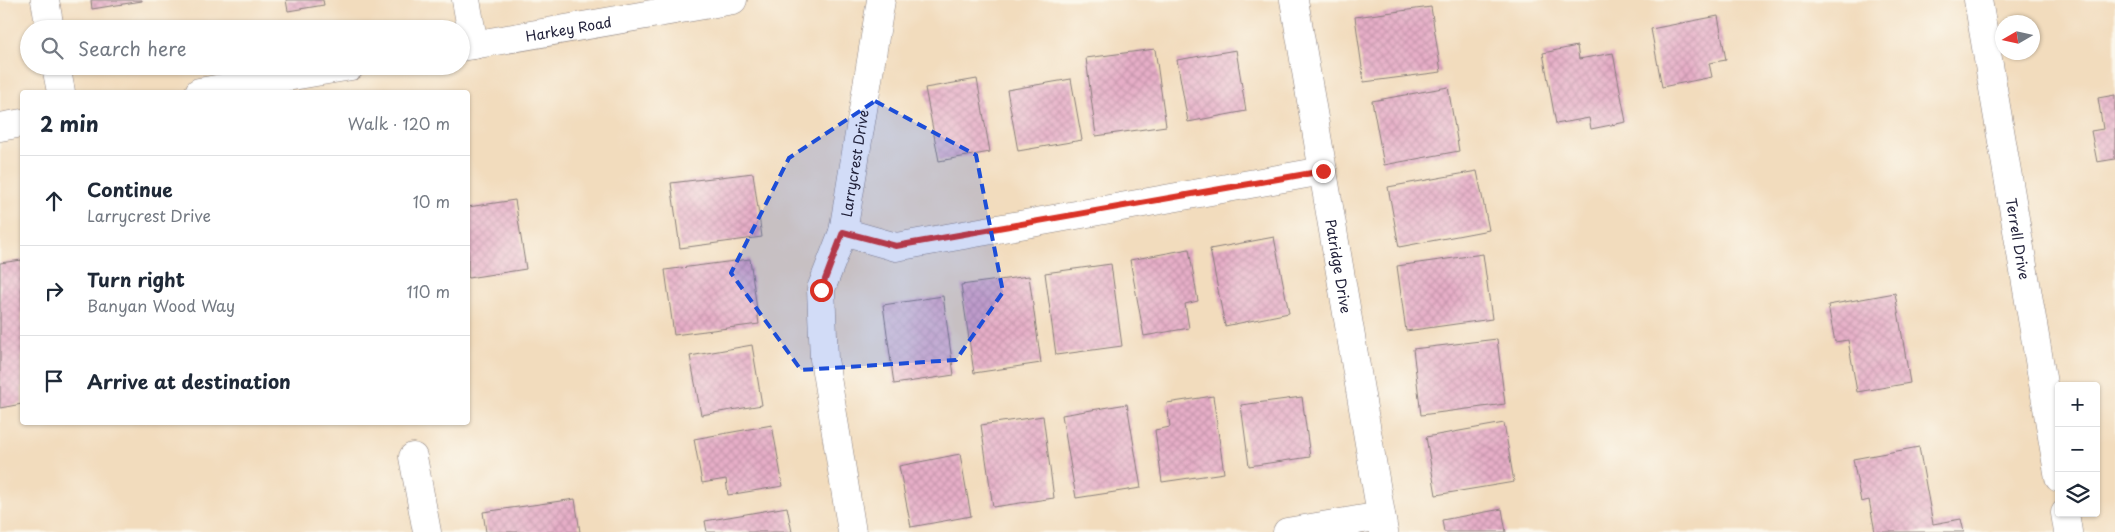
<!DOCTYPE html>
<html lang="en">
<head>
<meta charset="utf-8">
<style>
	body { margin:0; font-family:"Playpen Sans",sans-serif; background:#f6f6f7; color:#1f2937 }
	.controls { position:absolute; right:15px; bottom:15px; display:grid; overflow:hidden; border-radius:5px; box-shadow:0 1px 4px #0004 }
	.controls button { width:45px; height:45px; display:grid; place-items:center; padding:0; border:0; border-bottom:1px solid #e0e1e3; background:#fff; color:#1f2937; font:25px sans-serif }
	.compass { position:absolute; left:1995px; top:15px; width:45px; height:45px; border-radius:50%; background:#fff; box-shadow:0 1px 4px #0004; rotate:261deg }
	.stop { position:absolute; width:15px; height:15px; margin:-11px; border:4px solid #d93025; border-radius:50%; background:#fff }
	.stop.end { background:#d93025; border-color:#fff; box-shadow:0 1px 5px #0008 }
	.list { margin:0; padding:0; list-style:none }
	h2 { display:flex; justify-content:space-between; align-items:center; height:65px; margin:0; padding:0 20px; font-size:21px }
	h2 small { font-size:16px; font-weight:400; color:#747a83 }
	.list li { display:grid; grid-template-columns:32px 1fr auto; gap:15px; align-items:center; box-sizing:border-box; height:90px; padding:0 20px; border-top:1px solid #e0e1e3 }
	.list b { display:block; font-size:19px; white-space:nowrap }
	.list p { margin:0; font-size:16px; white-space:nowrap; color:#747a83 }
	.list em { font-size:16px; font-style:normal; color:#747a83 }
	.icon { flex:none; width:28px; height:28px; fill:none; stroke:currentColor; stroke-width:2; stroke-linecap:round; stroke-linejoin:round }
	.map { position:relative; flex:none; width:2115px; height:532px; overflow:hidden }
	.search { position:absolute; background:#fff; box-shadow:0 1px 4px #0004; left:20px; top:20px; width:450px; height:55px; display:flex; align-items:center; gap:12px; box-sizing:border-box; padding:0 18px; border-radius:28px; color:#747a83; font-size:19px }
	.panel { position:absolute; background:#fff; box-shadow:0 1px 4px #0004; left:20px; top:90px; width:450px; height:335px; border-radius:5px }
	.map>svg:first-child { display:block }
	.building { fill:url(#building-cross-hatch) }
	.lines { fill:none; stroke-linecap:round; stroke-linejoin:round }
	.minor-casing { stroke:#8a7f7c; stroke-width:29 }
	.tertiary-casing { stroke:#8a7f7c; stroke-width:29 }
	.minor { stroke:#fff; stroke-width:28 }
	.tertiary { stroke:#fff; stroke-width:28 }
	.route { stroke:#d93025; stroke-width:6 }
	.marked { fill:#1d4ed8; fill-opacity:0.2; stroke:#1d4ed8; stroke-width:4; stroke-dasharray:10 6; stroke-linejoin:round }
	.labels { text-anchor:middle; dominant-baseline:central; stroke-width:4.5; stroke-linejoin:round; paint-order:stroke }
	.street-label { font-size:14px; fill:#22223b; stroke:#fbf7ec }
</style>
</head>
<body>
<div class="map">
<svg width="2115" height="532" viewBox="0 0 2115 532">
	<defs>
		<pattern id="building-cross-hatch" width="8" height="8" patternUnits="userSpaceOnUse" patternTransform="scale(1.25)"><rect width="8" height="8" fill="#e6aec7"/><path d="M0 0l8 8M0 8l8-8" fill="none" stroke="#c595ac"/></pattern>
	</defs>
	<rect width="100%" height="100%" fill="#fbf7ec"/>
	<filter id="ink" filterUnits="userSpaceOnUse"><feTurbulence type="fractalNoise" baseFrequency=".02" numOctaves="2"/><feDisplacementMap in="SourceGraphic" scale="10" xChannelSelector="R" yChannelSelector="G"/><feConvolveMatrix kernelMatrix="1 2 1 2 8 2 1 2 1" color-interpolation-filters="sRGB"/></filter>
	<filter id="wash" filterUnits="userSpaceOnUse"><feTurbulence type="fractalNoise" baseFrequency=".0096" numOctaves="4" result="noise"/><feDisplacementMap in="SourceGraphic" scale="20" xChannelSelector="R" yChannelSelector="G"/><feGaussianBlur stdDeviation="1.12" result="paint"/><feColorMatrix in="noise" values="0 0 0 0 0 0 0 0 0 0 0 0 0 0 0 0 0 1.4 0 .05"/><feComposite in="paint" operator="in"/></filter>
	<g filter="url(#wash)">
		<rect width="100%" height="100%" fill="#f2dcbd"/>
		<g id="blocks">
			<g class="building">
				<path d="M91,0H142V1L92,9Z"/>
				<path d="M286,0H323L324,5L288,11Z"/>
				<path d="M1431,7L1441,72L1364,82L1355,17Z"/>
				<path d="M1718,16L1726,60L1709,63L1712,77L1662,87L1651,29Z"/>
				<path d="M1577,46L1579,59L1613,53L1626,122L1591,129L1589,118L1556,124L1543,53Z"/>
				<path d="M1155,49L1166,126L1096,136L1086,58Z"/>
				<path d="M1236,50L1246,111L1188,122L1177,60Z"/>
				<path d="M977,79L990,152L939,161L925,88Z"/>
				<path d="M1071,79L1082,140L1018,151L1007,90Z"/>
				<path d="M1448,87L1459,151L1384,165L1372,101Z"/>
				<path d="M2115,95V159L2097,162L2091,131L2103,129L2098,98Z"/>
				<path d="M1477,171L1489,230L1399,247L1388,187Z"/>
				<path d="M753,173L762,237L680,248L671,183Z"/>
				<path d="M515,200L526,269L468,278V207Z"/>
				<path d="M1274,237L1289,313L1225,326L1210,249Z"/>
				<path d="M1189,249L1198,301L1185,304L1189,328L1144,336L1130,260Z"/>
				<path d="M1483,254L1492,319L1406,331L1397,266Z"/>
				<path d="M750,259L759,324L674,335L665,270Z"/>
				<path d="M22,260V404L0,408V263Z"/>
				<path d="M1111,264L1122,346L1056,355L1045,273Z"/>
				<path d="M1029,276L1041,363L974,373L961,285Z"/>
				<path d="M1895,293L1910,383L1857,392L1848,340L1835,342L1828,305Z"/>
				<path d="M943,296L954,375L894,384L883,305Z"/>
				<path d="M1497,339L1505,404L1421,415L1413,349Z"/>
				<path d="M752,345L762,405L701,415L690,356Z"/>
				<path d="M1213,396L1224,473L1162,482L1155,430L1170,427L1167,403Z"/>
				<path d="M1302,397L1310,457L1249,466L1241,405Z"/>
				<path d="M1127,404L1141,488L1076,498L1062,415Z"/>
				<path d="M1043,416L1054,498L993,507L981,425Z"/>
				<path d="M1504,423L1514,482L1436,495L1426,437Z"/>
				<path d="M772,425L783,486L728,495L726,479L702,483L694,439Z"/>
				<path d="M1919,447L1933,524L1961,519L1964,532H1875L1869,500L1861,502L1853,459Z"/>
				<path d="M960,454L971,516L911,527L899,466Z"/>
				<path d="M575,499L580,532H486L483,512Z"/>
				<path d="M787,507L792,532H707L705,521Z"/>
				<path d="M1502,509L1506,532H1444L1442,520Z"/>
			</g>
		</g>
	</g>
	<g filter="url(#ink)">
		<use href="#blocks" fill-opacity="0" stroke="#8a7f7c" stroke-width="1"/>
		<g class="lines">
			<g class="minor-casing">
				<g id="minor">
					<path d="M45,0L50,29"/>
					<path d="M466,0L474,45"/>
					<path id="s1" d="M1294,0L1384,532"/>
					<path id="s2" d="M1978,0L2059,478"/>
					<path d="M56,66L61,92"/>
					<path d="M843,232L896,247L1323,171"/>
					<path d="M413,457L427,532"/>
					<path d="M2065,513L2068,532"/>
					<path id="s3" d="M852,532L824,359L821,289L843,232L881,0"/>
					<path d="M1287,532L1381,516"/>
				</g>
			</g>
			<g class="tertiary-casing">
				<g id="tertiary">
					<path id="s4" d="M461,47L733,0"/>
					<path d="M199,92L351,66"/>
					<path d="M0,127L22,123"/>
				</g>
			</g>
			<use href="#minor" class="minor"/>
			<use href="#tertiary" class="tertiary"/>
		</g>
	</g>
	<g class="lines" filter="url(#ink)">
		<path class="route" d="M821,290L843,232L896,246L1323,171"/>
	</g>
	<path class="marked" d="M875,101L976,155L1003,292L956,360L801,370L731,273L789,158Z"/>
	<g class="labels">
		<g class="street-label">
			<text stroke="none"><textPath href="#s4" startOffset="109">Harkey Road</textPath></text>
			<text stroke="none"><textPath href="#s3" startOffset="376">Larrycrest Drive</textPath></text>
			<text stroke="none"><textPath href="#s2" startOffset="242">Terrell Drive</textPath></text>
			<text stroke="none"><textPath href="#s1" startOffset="270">Patridge Drive</textPath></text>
		</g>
	</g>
</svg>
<div class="controls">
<button>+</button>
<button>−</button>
<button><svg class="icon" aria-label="layers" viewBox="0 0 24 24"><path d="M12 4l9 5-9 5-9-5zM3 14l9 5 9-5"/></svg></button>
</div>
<svg class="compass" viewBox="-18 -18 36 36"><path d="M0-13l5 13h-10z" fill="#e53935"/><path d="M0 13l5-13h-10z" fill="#747a83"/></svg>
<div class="stop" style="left:821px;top:290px"></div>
<div class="stop end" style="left:1323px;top:171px"></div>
<div class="search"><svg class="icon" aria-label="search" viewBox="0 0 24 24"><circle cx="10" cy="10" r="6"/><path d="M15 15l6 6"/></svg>Search here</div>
<section class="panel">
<h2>2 min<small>Walk · 120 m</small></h2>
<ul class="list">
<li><svg class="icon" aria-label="ahead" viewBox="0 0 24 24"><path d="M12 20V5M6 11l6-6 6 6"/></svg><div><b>Continue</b><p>Larrycrest Drive</p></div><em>10 m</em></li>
<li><svg class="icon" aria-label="right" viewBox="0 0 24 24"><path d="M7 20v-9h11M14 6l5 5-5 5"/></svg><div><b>Turn right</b><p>Banyan Wood Way</p></div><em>110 m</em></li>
<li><svg class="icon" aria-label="arrive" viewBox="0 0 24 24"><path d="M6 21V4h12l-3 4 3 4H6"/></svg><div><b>Arrive at destination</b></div></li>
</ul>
</section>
</div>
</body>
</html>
